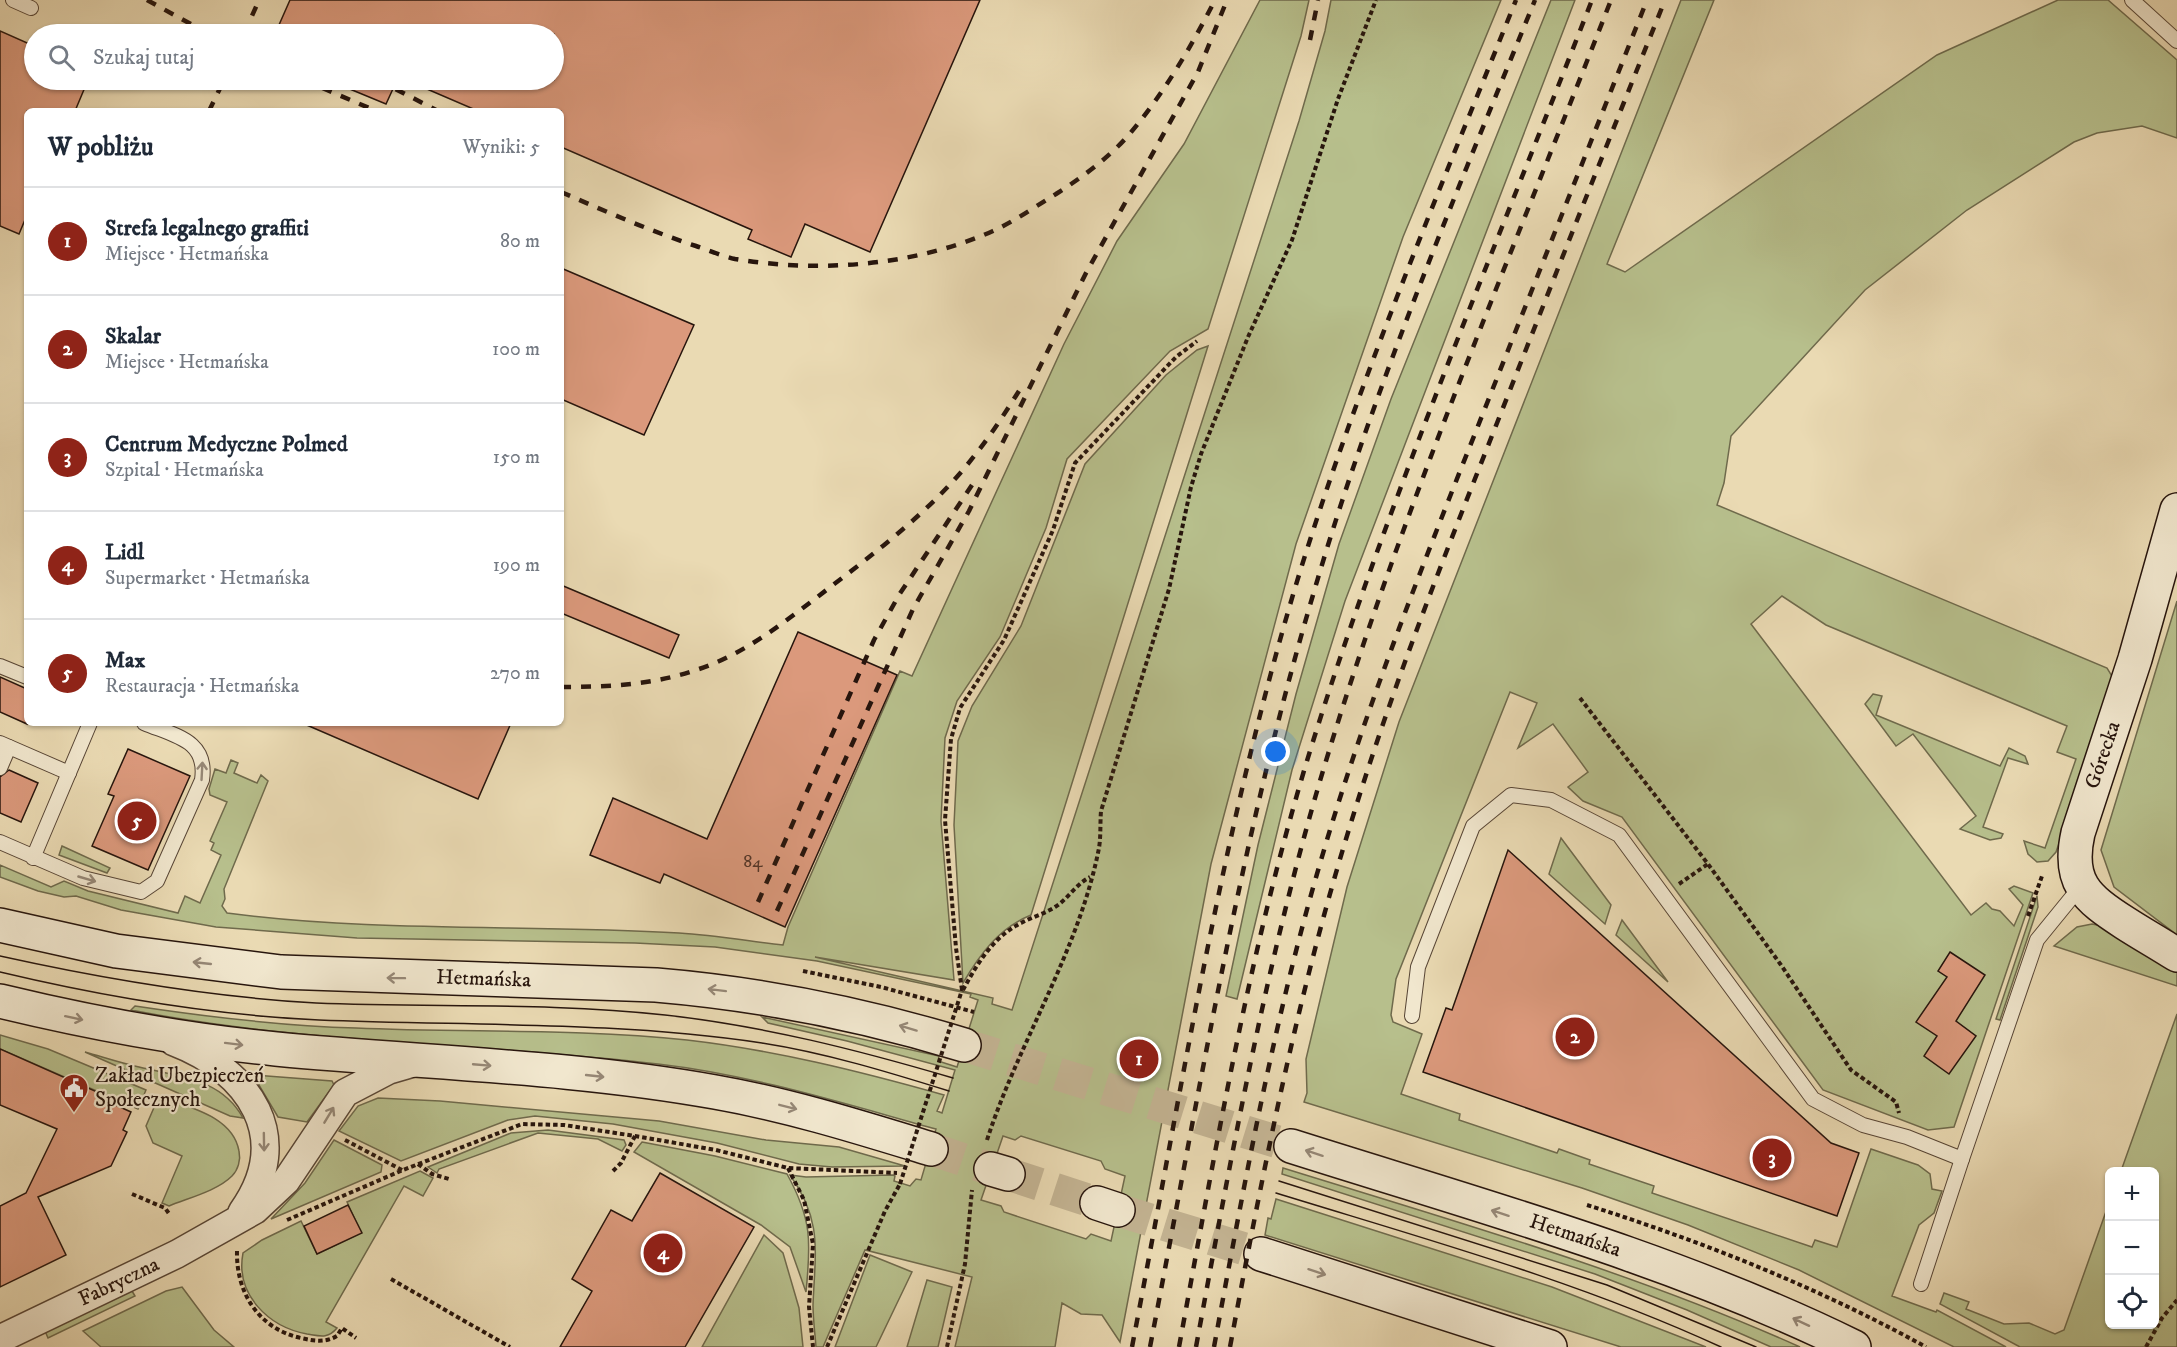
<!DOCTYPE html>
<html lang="pl">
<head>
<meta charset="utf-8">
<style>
	body { margin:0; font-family:"IM FELL DW Pica",serif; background:#f2f2f3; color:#1f2937 }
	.controls { position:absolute; right:18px; bottom:18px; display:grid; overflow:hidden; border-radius:9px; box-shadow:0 2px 4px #0004 }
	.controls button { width:54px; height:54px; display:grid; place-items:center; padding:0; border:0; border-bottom:2px solid #e0e1e3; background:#fff; color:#1f2937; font:30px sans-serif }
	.you { position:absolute; left:1276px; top:752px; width:21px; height:21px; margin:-15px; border:4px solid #fff; border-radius:50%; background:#1a73e8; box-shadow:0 0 0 9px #1a73e833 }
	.badge { display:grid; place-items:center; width:39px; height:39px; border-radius:50%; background:#8f2418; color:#fff; font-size:20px; font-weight:700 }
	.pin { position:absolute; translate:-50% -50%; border:3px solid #fff; box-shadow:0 2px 6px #0006 }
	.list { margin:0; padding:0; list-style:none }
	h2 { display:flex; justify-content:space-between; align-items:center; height:78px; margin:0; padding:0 24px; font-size:26px }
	h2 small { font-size:20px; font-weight:400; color:#747a83 }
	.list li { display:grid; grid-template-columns:39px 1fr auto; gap:18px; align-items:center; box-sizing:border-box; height:108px; padding:0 24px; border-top:2px solid #e0e1e3 }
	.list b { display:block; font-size:22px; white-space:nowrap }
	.list p { margin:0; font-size:20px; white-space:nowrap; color:#747a83 }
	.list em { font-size:20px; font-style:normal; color:#747a83 }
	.icon { flex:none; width:33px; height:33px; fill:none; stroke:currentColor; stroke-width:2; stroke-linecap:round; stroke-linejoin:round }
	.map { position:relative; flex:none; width:2177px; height:1347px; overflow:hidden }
	.search { position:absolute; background:#fff; box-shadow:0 2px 4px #0004; left:24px; top:24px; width:540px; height:66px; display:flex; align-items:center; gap:15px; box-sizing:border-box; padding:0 21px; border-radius:33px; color:#747a83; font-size:22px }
	.panel { position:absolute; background:#fff; box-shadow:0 2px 4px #0004; left:24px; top:108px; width:540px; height:618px; border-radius:9px }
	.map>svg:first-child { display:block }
	.green { fill:#b7bf8c; stroke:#6f6a4c; stroke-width:1.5; fill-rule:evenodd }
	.building { fill:#db997c; stroke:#27150d; stroke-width:1.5 }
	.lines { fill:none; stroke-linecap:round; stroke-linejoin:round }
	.secondary-tunnel { stroke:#c3b392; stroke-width:33; stroke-dasharray:33 16; stroke-linecap:butt }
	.lane-casing { stroke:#584636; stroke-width:16 }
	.street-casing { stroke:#584636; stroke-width:30 }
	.secondary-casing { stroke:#27150d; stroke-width:36 }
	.path { stroke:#27150d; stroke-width:4; stroke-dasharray:4.5 3; stroke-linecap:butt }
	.lane { stroke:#f1e7ce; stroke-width:14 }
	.street { stroke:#f1e7ce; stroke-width:27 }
	.secondary { stroke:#f1e7ce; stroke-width:33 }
	.tram { stroke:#27150d; stroke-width:1.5 }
	.rail { stroke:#27150d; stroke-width:4.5; stroke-dasharray:10 10; stroke-linecap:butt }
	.path-bridge { stroke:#27150d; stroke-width:4; stroke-dasharray:4.5 3; stroke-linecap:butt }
	.oneway { stroke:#968877 }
	.labels { text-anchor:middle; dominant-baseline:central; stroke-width:4.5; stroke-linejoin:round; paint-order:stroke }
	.number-label { font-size:18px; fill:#543629 }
	.street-label { font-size:21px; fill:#27150d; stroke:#f1e7ce }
	.poi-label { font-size:21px; fill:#27150d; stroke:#f1e7ce; text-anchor:start }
</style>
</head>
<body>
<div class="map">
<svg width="2177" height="1347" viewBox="0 0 2177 1347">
	<rect width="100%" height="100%" fill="#eadab3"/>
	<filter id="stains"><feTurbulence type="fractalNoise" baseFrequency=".00333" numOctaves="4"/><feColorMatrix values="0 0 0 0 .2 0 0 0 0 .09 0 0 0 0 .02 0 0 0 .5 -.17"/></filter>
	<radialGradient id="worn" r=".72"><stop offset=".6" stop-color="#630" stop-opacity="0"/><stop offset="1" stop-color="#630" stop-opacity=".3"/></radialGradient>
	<g class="green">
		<path d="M1260,0H1309L1301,36L1208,329L1170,351L1067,459L1046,528L1000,637L957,701L945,738L941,821L954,980L815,957L993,998L992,1004L1012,1010L1299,121L1325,31L1331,0H1501L1403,237L1296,544L1211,864L1120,1342L1102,1315L1081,1314L1062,1303L1055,1347H955L972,1277L865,1250L823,1347H816C815,1333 813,1319 813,1305C815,1252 823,1221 790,1175L806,1177L893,1175L895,1176L894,1181L910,1186L916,1179L921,1180L936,1129C845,1104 753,1075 658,1064C483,1043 304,1044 131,1010L135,1006C208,1017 282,1026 356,1028C466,1033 577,1028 687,1040C774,1050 859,1071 944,1095L937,1111L942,1113L955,1070L847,1041L768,1023L762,1017L939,1056L938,1061L957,1067L978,1000L970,997L971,994L817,961L715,947L635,943L357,938L216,927L121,910L76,896L64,897L38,891L0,877V865L51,887L64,881L88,891L178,913L185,896L200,903L221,855L211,850L214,843L210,841L227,802L210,795L209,789L215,769L226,773L231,760L238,763L234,773L257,783L261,775L268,781L224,889L225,899L222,906L227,913C377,933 528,924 679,933C714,935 748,941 783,945L788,927L900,671L912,676L1064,344L1117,241L1184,144ZM1003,1136L1015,1140L1021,1136L1101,1161L1105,1169L1125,1176L1111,1241L1091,1234L1086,1239L1004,1212L1001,1206L981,1200Z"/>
		<path d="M1551,0H1575L1345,601L1292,770L1237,999L1226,996L1258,845L1296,694L1339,544L1391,399Z"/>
		<path d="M1681,0H1714L1607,264L1625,272L1937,55L2058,0H2108L2177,60V138L2142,126L2097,133L2074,142L1967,210L1865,290L1731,436L1724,483L1717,505L2107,668L2115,681L2056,852L2048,861L2037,862L2028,854L2024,841L2045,848L2076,759L2057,752L2067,726L1826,625L1782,596L1751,624L1971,915L1986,903L1992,909L2000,911L2014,926L2023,905L2009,889L2014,886L2033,893L1954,1127L1928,1130L1823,1090L1622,817L1583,801L1568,787L1588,772L1553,724L1518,748L1537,703L1510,692L1396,979L1391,1015L1393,1022L1422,1034L1401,1094L1460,1114L1459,1120L1557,1153L1559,1149L1590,1160L1589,1164L1654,1186L1652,1193L1812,1247L1815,1240L1837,1247L1871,1149L1918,1165L1930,1174L1932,1189L1942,1191L1934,1213L1919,1225L1892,1296L1936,1312L1937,1310L2006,1347H1954L1799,1270L1688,1225L1582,1188L1304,1102L1307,1093L1306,1059L1347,887L1399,722Z"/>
		<path d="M1208,346L1031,915C999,928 980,954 963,983L954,825L958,741L972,706L1021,626L1085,464L1166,375L1197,350Z"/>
		<path d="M2177,601V935L2114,887L2101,850Z"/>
		<path d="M1873,694L1882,696L1876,715L2000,766L2009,748L2025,756L2028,764L2008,758L1983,827L2003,834L2001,838L1990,840L1960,829L1976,816L1913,734L1896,746L1865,704Z"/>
		<path d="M1561,838L1611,905L1605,924L1549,874Z"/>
		<path d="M62,846L110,868L107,873L59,855Z"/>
		<path d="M2037,896L2038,907L2000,1020L1996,1019Z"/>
		<path d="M1622,920L1668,982L1616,935Z"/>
		<path d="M2092,924L2107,927L2177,970V986L2054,946L2077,927Z"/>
		<path d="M2177,1014V1347H2020L1940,1304L1944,1293L1969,1302L1966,1309L2004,1324L2029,1323L2055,1334L2064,1330L2109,1203L2110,1324H2154V1172L2121,1171Z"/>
		<path d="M0,1035L48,1049L146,1090L138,1109L0,1049Z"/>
		<path d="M85,1052C103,1057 121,1063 139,1067C179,1077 221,1078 243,1118L230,1116Z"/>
		<path d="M253,1075L332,1081L334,1085L307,1122L278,1117Z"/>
		<path d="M159,1096C188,1107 233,1116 239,1151C241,1160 238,1170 232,1176C217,1191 188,1198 169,1206L162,1203L182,1156L153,1143L146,1126Z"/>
		<path d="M378,1098L440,1101L659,1121L766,1140L839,1147L905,1166L832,1167L799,1164L717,1143L613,1124L535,1116L508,1120L401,1161L339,1131L358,1106Z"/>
		<path d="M548,1130L624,1140L626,1145L622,1151L598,1139L538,1133L439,1169L437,1173L428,1167L511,1133Z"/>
		<path d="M334,1140L382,1165L381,1172L271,1219L305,1183Z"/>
		<path d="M642,1142L715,1156L787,1174C812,1219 811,1242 806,1292L790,1247L761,1225L634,1152Z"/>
		<path d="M1283,1168C1457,1222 1633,1272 1800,1347H1771L1687,1310L1595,1274L1282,1174Z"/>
		<path d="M420,1171L433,1178L423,1196L404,1186L326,1322L337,1328C328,1339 320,1336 307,1334C269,1327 235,1295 243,1253L262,1240L301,1221L317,1254L361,1233L347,1202Z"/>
		<path d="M1276,1199L1552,1287L1706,1347H1621L1265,1235L1268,1218L1271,1219Z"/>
		<path d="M764,1235L783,1253L799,1308L803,1347H702Z"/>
		<path d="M870,1255L912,1272L876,1347H835Z"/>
		<path d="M927,1280L952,1287L938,1347H907Z"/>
		<path d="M182,1287L214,1330L234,1347H101L83,1331L166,1291Z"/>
		<path d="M132,1291L135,1296L48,1338L45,1331Z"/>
	</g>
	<g class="building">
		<path d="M290,0H980L870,252L805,224L791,257L748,239L752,230L561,147V111H478L406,80H554V34H275Z"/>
		<path d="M0,31L34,46V80H88L75,111H27V215L19,234L0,226Z"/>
		<path d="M328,80H397L386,104Z"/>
		<path d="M561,268L694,325L644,435L561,399Z"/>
		<path d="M561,585L679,635L669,658L561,613Z"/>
		<path d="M798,632L897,675L785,927L664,874L660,883L590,855L613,798L707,839Z"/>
		<path d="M0,677L27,689V724L0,712Z"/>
		<path d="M302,723H511L478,799Z"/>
		<path d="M128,749L190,776L148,870L92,846L114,796L108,794Z"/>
		<path d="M9,770L38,783L21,822L0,813V777Z"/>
		<path d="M1508,850L1831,1143L1859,1153L1837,1216L1423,1072L1446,1008L1452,1010Z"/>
		<path d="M1950,952L1985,975L1956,1021L1976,1036L1949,1074L1924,1056L1937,1036L1916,1022L1947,977L1938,971Z"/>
		<path d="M0,1049L104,1095L102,1099L131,1112L123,1130L127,1132L111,1166L38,1197L66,1255L0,1287V1206L26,1193L57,1129L0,1105Z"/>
		<path d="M660,1173L754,1227L685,1347H560L592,1291L572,1279L611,1210L632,1221Z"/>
		<path d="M348,1205L362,1233L317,1254L304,1226Z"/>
	</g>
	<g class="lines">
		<g class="secondary-tunnel">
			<path d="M964,1045L1291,1146"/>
			<path d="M931,1149L991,1169"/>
			<path d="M1008,1174L1097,1203"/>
			<path d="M1118,1210L1261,1254"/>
		</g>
		<g class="lane-casing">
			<g id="lane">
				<path d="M13,0L31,8"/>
				<path d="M2132,0L2177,41"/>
				<path d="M0,666L27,677"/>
				<path d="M0,743L69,773"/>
				<path d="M0,768L9,747"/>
				<path d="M0,842L83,878L141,892L157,881L202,780C208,740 175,736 144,723"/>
				<path d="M33,858L90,723"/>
				<path d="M1412,1016L1418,967L1473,826L1511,795L1551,800L1619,835L1813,1099L1863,1125L1907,1137L1962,1159L2037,940L2081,886"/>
				<path d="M1921,1284L1962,1159"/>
			</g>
		</g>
		<g class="street-casing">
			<g id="street">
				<path d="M174,1042C250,1071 295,1138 242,1212"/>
				<path id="s1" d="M0,1339L177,1254L255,1210L286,1181L345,1093L389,1070L413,1063"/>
			</g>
		</g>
		<g class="secondary-casing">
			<g id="secondary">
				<path d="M2177,510L2135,659L2078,833C2067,882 2086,898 2125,923C2142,934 2160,944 2177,955"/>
				<path id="s2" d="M0,925L116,951L281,972L656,985C762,994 863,1014 964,1045"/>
				<path d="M0,1001C91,1023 183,1040 276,1049C422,1063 570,1066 715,1092C789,1105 859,1127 931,1149"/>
				<path id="s3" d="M1291,1146C1480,1206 1675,1259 1854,1347"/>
				<path d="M991,1169L1008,1174"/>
				<path d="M1097,1203L1118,1210"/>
				<path d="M1261,1254L1550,1347"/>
			</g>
		</g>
		<g class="path">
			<path d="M1580,698L1708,864L1781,965L1851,1070L1896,1102L1899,1113"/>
			<path d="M1679,884L1708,864"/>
			<path d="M2028,916L2042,876"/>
			<path d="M803,971L881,987L974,1012"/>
			<path d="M962,990L956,948L945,820L951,739L960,708L1004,640L1053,530L1075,463L1176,357L1197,341"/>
			<path d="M963,990C977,964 993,937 1021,923C1032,917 1044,914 1055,907C1068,899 1076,884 1090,877"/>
			<path d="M345,1140L402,1170"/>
			<path d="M987,1140C1019,1041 1079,951 1099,848C1101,836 1100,823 1101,811L1169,589L1191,487L1201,454L1248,337L1292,240L1338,99L1376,0"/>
			<path d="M418,1164L432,1174L449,1179"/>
			<path d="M788,1168L804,1200L813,1244L809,1307L813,1347"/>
			<path d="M613,1171L621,1163L635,1136"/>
			<path d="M132,1194L165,1208L170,1215"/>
			<path d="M1587,1205C1704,1242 1819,1288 1926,1347"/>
			<path d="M287,1220L403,1170L522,1124L564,1125L635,1136L716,1150L788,1168L897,1173"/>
			<path d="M237,1251C236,1293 259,1329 301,1338C314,1341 325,1343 337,1336L342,1328L356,1338"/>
			<path d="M391,1279L510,1347"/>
			<path d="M827,1347L885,1211L900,1184"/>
			<path d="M947,1347L965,1264L972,1190"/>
			<path d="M2146,1347L2162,1318L2177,1300"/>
		</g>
		<use href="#lane" class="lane"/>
		<use href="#street" class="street"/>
		<use href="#secondary" class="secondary"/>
		<g class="tram">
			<path d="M0,956C104,979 209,997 316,1003C432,1008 549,1002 665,1015C764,1026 858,1050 953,1078"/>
			<path d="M0,972C105,997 212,1015 319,1020C467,1026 615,1021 762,1043C826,1053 888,1072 949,1091"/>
			<path d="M1279,1181L1607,1285L1756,1347"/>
			<path d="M1276,1193C1425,1239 1578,1281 1721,1347"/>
		</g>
		<g class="rail">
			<path d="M147,0L209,34"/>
			<path d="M244,34L259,0"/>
			<path d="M1310,40L1318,0"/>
			<path d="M304,80L376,111"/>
			<path d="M378,80L438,111"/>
			<path d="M209,111L224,80"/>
			<path d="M561,192C605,211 650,231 696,246C708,250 722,256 735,259C820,273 914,266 993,231C1015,221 1036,206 1056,194C1081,178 1107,159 1127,137C1163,95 1190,49 1215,0"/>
			<path d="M561,687C607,687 652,685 696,670C741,656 779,626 816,598C872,555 932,511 975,455C991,435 1005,413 1019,391"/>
			<path d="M758,902L874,640L899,595L976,479"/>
			<path d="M777,911L913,609L969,511L1086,273L1198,72L1227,0"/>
			<path d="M1132,1347C1181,1093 1221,836 1295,588C1356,387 1438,194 1516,0"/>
			<path d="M1150,1347C1199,1095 1240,841 1313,595C1372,392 1455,196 1535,0"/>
			<path d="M1179,1347C1216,1147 1250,946 1310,751C1389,496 1495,249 1592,0"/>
			<path d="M1196,1347C1233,1147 1269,946 1329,751C1407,496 1514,249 1611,0"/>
			<path d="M1214,1347C1244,1186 1273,1024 1319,867C1362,718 1419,574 1476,431C1533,287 1590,144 1647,0"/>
			<path d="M1230,1347C1263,1171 1297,997 1350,826C1392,687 1446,552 1499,418C1554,278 1609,139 1665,0"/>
		</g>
		<path class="path-bridge" d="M900,1184L962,990"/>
	</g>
	<defs><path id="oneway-shaft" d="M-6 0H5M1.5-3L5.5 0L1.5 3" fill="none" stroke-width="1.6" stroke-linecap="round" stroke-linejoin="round" transform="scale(1.5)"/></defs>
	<g class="oneway">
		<use href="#oneway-shaft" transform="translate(202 771) rotate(-87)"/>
		<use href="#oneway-shaft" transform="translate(87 879) rotate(16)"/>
		<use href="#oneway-shaft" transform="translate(202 963) rotate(-174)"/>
		<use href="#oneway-shaft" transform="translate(396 978) rotate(-179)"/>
		<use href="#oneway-shaft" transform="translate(717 990) rotate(-173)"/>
		<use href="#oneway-shaft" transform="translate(74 1018) rotate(12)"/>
		<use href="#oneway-shaft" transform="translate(908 1028) rotate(-163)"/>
		<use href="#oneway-shaft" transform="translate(234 1044) rotate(7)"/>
		<use href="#oneway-shaft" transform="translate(482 1065) rotate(5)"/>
		<use href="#oneway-shaft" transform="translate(595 1076) rotate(6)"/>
		<use href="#oneway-shaft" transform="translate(788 1107) rotate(14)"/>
		<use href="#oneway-shaft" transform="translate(329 1115) rotate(-59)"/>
		<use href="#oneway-shaft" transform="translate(264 1142) rotate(89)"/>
		<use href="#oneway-shaft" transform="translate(1314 1153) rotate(-162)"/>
		<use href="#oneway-shaft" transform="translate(1500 1213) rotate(-162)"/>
		<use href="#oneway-shaft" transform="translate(1317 1272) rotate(18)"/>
		<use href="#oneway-shaft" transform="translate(1801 1322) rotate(-155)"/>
	</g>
	<defs>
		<g id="civic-pin" transform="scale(1.5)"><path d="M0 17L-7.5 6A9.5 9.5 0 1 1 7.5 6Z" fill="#8f2418" stroke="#f1e7ce"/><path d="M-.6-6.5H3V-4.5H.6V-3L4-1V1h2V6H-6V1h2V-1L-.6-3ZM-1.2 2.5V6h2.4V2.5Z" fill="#fff"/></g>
	</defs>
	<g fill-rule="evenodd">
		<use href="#civic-pin" x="74" y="1088"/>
	</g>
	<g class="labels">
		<g class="number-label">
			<text x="753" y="862">84</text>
		</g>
		<g class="street-label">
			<text transform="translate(2103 755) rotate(-71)">Górecka</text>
			<text stroke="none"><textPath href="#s2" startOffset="488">Hetmańska</textPath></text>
			<text stroke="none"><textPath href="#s3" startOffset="298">Hetmańska</textPath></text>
			<text stroke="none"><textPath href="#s1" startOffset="132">Fabryczna</textPath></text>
		</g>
		<g class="poi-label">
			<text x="95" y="1076">Zakład Ubezpieczeń<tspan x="95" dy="24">Społecznych</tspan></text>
		</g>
	</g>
	<rect width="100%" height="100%" filter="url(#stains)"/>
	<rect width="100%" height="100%" fill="url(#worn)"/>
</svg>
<div class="controls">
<button>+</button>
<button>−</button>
<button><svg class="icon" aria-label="locate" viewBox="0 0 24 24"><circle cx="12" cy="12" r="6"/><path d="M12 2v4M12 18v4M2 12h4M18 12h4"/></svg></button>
</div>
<div class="you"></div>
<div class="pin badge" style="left:1139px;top:1059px">1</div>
<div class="pin badge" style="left:1575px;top:1037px">2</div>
<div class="pin badge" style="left:1772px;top:1158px">3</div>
<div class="pin badge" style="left:663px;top:1253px">4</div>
<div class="pin badge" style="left:137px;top:821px">5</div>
<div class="search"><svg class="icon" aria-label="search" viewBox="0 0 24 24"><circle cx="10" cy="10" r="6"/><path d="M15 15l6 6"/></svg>Szukaj tutaj</div>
<section class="panel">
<h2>W pobliżu<small>Wyniki: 5</small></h2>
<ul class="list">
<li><span class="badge">1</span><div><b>Strefa legalnego graffiti</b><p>Miejsce · Hetmańska</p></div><em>80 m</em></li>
<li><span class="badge">2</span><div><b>Skalar</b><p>Miejsce · Hetmańska</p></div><em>100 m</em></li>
<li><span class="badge">3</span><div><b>Centrum Medyczne Polmed</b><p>Szpital · Hetmańska</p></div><em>150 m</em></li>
<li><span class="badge">4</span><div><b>Lidl</b><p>Supermarket · Hetmańska</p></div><em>190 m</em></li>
<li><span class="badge">5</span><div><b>Max</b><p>Restauracja · Hetmańska</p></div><em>270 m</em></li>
</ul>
</section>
</div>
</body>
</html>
